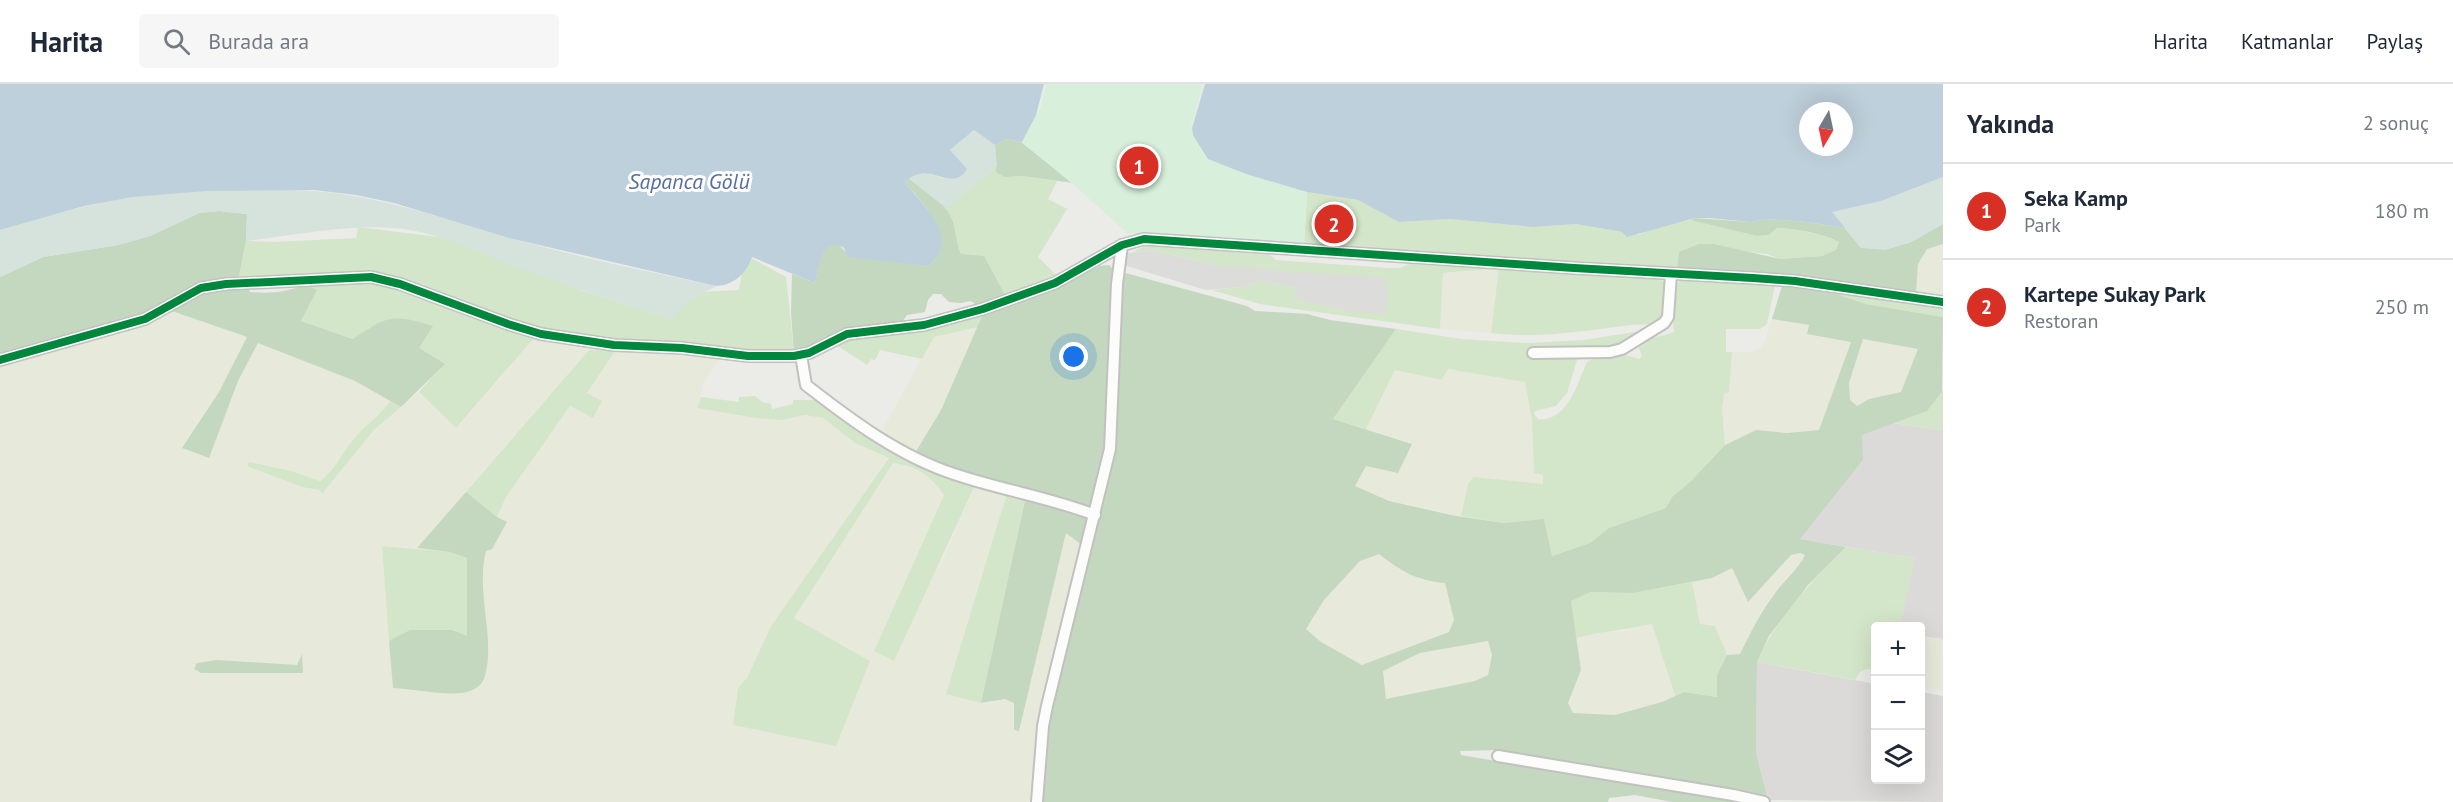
<!DOCTYPE html>
<html lang="tr">
<head>
<meta charset="utf-8">
<style>
	body { margin:0; font-family:"PT Sans",sans-serif; background:#f6f6f7; color:#1f2937 }
	.controls { position:absolute; right:18px; bottom:18px; display:grid; overflow:hidden; border-radius:6px; box-shadow:0 6px 24px #0002 }
	.controls button { width:54px; height:54px; display:grid; place-items:center; padding:0; border:0; border-bottom:2px solid #e0e1e3; background:#fff; color:#1f2937; font:30px sans-serif }
	.compass { position:absolute; left:1799px; top:18px; width:54px; height:54px; border-radius:50%; background:#fff; box-shadow:0 6px 24px #0002; rotate:189deg }
	.you { position:absolute; left:1074px; top:273px; width:21px; height:21px; margin:-15px; border:4px solid #fff; border-radius:50%; background:#1a73e8; box-shadow:0 0 0 9px #1a73e833 }
	.badge { display:grid; place-items:center; width:39px; height:39px; border-radius:50%; background:#d93025; color:#fff; font-size:20px; font-weight:700 }
	.pin { position:absolute; translate:-50% -50%; border:3px solid #fff; box-shadow:0 2px 6px #0006 }
	.list { margin:0; padding:0; list-style:none }
	h2 { display:flex; justify-content:space-between; align-items:center; height:78px; margin:0; padding:0 24px; font-size:26px }
	h2 small { font-size:20px; font-weight:400; color:#747a83 }
	.list li { display:grid; grid-template-columns:39px 1fr auto; gap:18px; align-items:center; box-sizing:border-box; height:96px; padding:0 24px; border-top:2px solid #e0e1e3 }
	.list b { display:block; font-size:22px; white-space:nowrap }
	.list p { margin:0; font-size:20px; white-space:nowrap; color:#747a83 }
	.list em { font-size:20px; font-style:normal; color:#747a83 }
	.icon { flex:none; width:33px; height:33px; fill:none; stroke:currentColor; stroke-width:2; stroke-linecap:round; stroke-linejoin:round }
	.map { position:relative; flex:none; width:1943px; height:718px; overflow:hidden }
	header { display:flex; align-items:center; gap:36px; box-sizing:border-box; height:84px; padding:0 30px; background:#fff; border-bottom:2px solid #e0e1e3 }
	header strong { font-size:28px }
	nav { display:flex; gap:33px; margin-inline-start:auto; font-size:21px }
	.search { width:420px; height:54px; background:#f6f6f7; display:flex; align-items:center; gap:15px; box-sizing:border-box; padding:0 21px; border-radius:6px; color:#747a83; font-size:22px }
	main { display:flex }
	aside { flex:1; background:#fff }
	.map>svg:first-child { display:block }
	.residential { fill:#dbdad8 }
	.farmland { fill:#e7eadb; fill-rule:evenodd }
	.grass { fill:#d4e6c9 }
	.forest { fill:#c4d8bf; fill-rule:evenodd }
	.wetland { fill:#d6e2dc }
	.park { fill:#d7efdb }
	.parking { fill:#dcdcda }
	.water { fill:#bed0db; fill-rule:evenodd }
	.lines { fill:none; stroke-linecap:round; stroke-linejoin:round }
	.minor-casing { stroke:#c1c1bf; stroke-width:14 }
	.minor { stroke:#fcfcfb; stroke-width:10 }
	.cycleway-casing { stroke:#fff; stroke-width:11 }
	.cycleway { stroke:#00873e; stroke-width:8 }
	.labels { text-anchor:middle; dominant-baseline:central; stroke-width:6; stroke-linejoin:round; paint-order:stroke }
	.water-label { font-size:22px; font-style:italic; fill:#566fa2; stroke:#fff }
</style>
</head>
<body>
<header>
<strong>Harita</strong>
<div class="search"><svg class="icon" aria-label="search" viewBox="0 0 24 24"><circle cx="10" cy="10" r="6"/><path d="M15 15l6 6"/></svg>Burada ara</div>
<nav><a>Harita</a><a>Katmanlar</a><a>Paylaş</a></nav>
</header>
<main>
<div class="map">
<svg width="1943" height="718" viewBox="0 0 1943 718">
	<rect width="100%" height="100%" fill="#ebebe7"/>
	<g class="residential">
		<path d="M1894,339L1943,347V555L1921,552L1920,542H1900L1914,474L1799,455L1863,376L1861,351Z"/>
		<path d="M1757,578L1875,600L1876,696H1920L1921,608L1943,612V718L1768,716L1756,669Z"/>
	</g>
	<g class="farmland">
		<path d="M1943,160V214L1916,209L1918,180L1926,165Z"/>
		<path d="M1500,184L1491,249L1440,245L1443,189Z"/>
		<path d="M172,227L247,253L219,308L183,363L238,297L258,258L355,297L390,317L382,328L355,354L326,393L319,397L291,387L249,378L247,382L302,403L319,406L322,410L374,346L419,308L457,344L533,255L589,266L417,464L382,462L478,603L484,596L488,568L483,517L482,482L497,433L506,413L570,322L593,334L587,309L615,267L719,275L704,298L698,324L756,334L781,336L805,331L823,334L855,359L889,374L771,542L747,594L738,604L733,641L822,486L893,379L906,380L921,387L935,397L944,411L874,567L942,477L975,401L1007,409L946,610L985,620L1006,615L1014,619V646L1019,647L1066,449L1083,462L1033,718H0V281L123,246L158,235ZM301,571L302,589H201L194,585L297,581Z"/>
		<path d="M1772,235L1810,242L1807,250L1851,257L1819,346L1787,349L1756,346L1725,361L1722,324L1724,310L1729,308L1732,268H1753L1763,262Z"/>
		<path d="M978,243L941,326L915,369L881,349L933,253Z"/>
		<path d="M1863,254L1918,265L1901,308L1869,315L1857,322L1850,316L1849,299Z"/>
		<path d="M1448,285L1525,298L1532,336L1534,389L1543,390L1544,401L1474,394L1468,400L1461,432L1389,417L1355,402L1366,382L1412,359L1366,345L1395,286L1442,296Z"/>
		<path d="M1800,468L1805,471L1800,483L1787,492L1765,522L1740,570L1727,571L1715,543L1700,540L1692,498L1712,494L1732,484L1748,518L1791,471Z"/>
		<path d="M1379,470L1402,488L1422,496L1445,499L1455,536L1449,548L1362,581L1321,558L1306,545L1324,516L1360,477Z"/>
		<path d="M1652,540L1675,612L1662,618L1615,631L1573,629L1568,619L1581,586L1576,554L1595,548L1624,547Z"/>
		<path d="M1920,552L1943,555V607L1921,603Z"/>
		<path d="M1489,557L1492,571L1489,591L1475,597L1386,616L1383,587L1420,569Z"/>
	</g>
	<g class="grass">
		<path d="M997,82L1005,93L1022,92L1057,97L1048,115L1067,125L1038,173L1057,192L1047,198L1006,213L961,170L956,158L953,137L946,124Z"/>
		<path d="M1307,108L1358,116L1400,138L1450,135L1533,143L1576,140L1639,151L1651,145L1690,136L1757,152L1769,151L1777,144C1799,145 1819,150 1840,158L1836,166L1822,172L1779,175L1767,170L1741,167L1679,168L1677,184L1304,162Z"/>
		<path d="M358,143L471,157L528,178L580,206L669,234L686,212L701,208L739,206L744,177L751,174L786,193L794,269L770,270L668,258H643L573,252L533,243L364,189L239,192L246,157L274,158L356,154Z"/>
		<path d="M1147,161L1270,171L1276,176L1389,184H1401L1408,180L1653,194L1664,197C1665,208 1667,230 1657,237C1649,242 1639,240 1630,241C1583,247 1539,255 1491,249L1499,184L1443,189L1440,245L1260,220L1212,206L1241,203L1262,197L1296,204L1295,214L1344,226L1274,187L1219,182L1150,166L1132,168Z"/>
		<path d="M1681,195L1775,201L1767,240L1760,245H1726V268H1732L1729,308L1724,310L1722,324L1725,361L1691,397L1672,413L1666,424L1609,444L1590,459L1552,472L1544,435L1504,439L1461,432L1468,400L1474,393L1543,400V391L1534,389L1532,336L1525,298L1448,285L1442,296L1395,286L1366,345L1333,335L1396,245L1461,255L1528,259L1584,256L1641,247C1606,273 1572,266 1531,264L1530,270L1534,276L1553,272L1578,273L1567,309L1556,322L1535,327L1534,330L1538,335C1567,339 1578,298 1587,278C1604,269 1622,269 1639,275L1642,272L1637,260C1651,251 1660,254 1674,248C1673,231 1670,209 1681,195Z"/>
		<path d="M369,197C426,210 478,238 533,255L456,344L419,308L444,280L370,243L354,255L301,237L317,206L306,200Z"/>
		<path d="M1837,210L1943,224V233L1866,220Z"/>
		<path d="M983,230L978,243L934,253L922,275L880,266L875,276L871,275L867,281L833,259Z"/>
		<path d="M589,266L615,267L587,309L602,317L593,334L570,322L506,413L497,433L466,408Z"/>
		<path d="M1943,306V347L1894,339L1927,327Z"/>
		<path d="M755,312L762,318L771,320L772,325L793,320V316H817L975,401L894,577L874,567L944,411C931,392 917,382 893,379L794,534L870,577L836,662L733,641L738,604L747,594L771,542L889,374L855,359L823,334L805,331L781,336L756,334L697,324L701,313L739,318V313Z"/>
		<path d="M390,317L401,323L374,346L322,410L319,406L302,403L247,382L249,378L291,387L320,397C334,387 342,369 353,356C364,342 380,332 390,317Z"/>
		<path d="M1007,409L1026,412L981,619L946,610Z"/>
		<path d="M382,462L450,468L467,474V553L411,546L389,557Z"/>
		<path d="M1846,463L1915,474L1900,542H1876L1875,586L1867,585L1860,588L1855,596L1757,578C1778,532 1811,498 1846,463Z"/>
		<path d="M1692,498L1700,540L1715,542L1727,571L1717,591V613L1684,608L1675,612L1652,540C1627,546 1601,547 1576,554L1570,517L1591,508L1633,509Z"/>
	</g>
	<g class="forest">
		<path d="M1006,55L1022,58L1073,99L1022,92L1005,93L996,88L995,61Z"/>
		<path d="M909,95C925,106 947,118 953,138C956,149 956,159 961,170L984,172L1006,213L979,223L971,217L961,219L949,218L941,210H933L928,216L925,228L907,231L902,238L842,247L807,265L794,269L791,228L792,190L815,199C819,184 818,159 838,160L848,170L928,182C961,155 923,121 905,98Z"/>
		<path d="M219,127L247,130L246,157L239,192L207,197L152,228L0,270V193L43,173L118,161L150,152L199,129Z"/>
		<path d="M1695,134L1750,138L1768,135L1807,138L1845,144L1861,164L1909,159L1943,140V160L1927,165L1918,180L1916,209L1779,190L1677,184L1679,168L1699,160H1714L1780,175L1822,172L1836,166L1839,158C1820,149 1798,145 1777,144L1769,151L1757,152L1690,136Z"/>
		<path d="M1109,181L1113,185L1114,189L1106,367L1092,425L955,387L915,369L941,326L983,230L1051,205L1100,182Z"/>
		<path d="M1122,188L1247,222L1255,227L1307,230L1330,236L1396,245L1333,335L1412,360L1398,389L1366,382L1355,402L1389,417L1456,432L1504,439L1544,435L1552,472L1590,459L1609,444L1666,424L1672,413L1691,397L1725,361L1756,346L1787,349L1819,346L1851,258L1807,250L1809,241L1772,235L1782,202L1837,210L1866,220L1943,233L1942,308L1927,327L1862,351L1863,376L1800,455L1846,463L1808,501L1769,552L1757,578L1756,669L1768,716L1497,666L1460,667L1461,671L1735,718H1672L1635,711L1609,714L1608,718H1041L1047,639L1111,378ZM1863,255L1918,265L1901,308L1869,315L1857,322L1850,316L1849,299ZM1800,469L1805,471C1798,486 1785,495 1776,508C1761,527 1751,548 1740,570L1727,571L1717,591V613L1684,608L1662,618L1615,631L1573,629L1568,619L1581,586L1571,517L1591,508L1633,509L1712,494L1732,484L1748,518L1791,471ZM1379,470C1402,488 1415,496 1445,499L1454,536L1449,548L1362,581L1321,558L1306,545L1324,516L1360,477ZM1488,557L1492,571L1488,591L1475,597L1386,615L1383,587L1420,569Z"/>
		<path d="M306,200L317,206L301,237L353,255C387,231 394,230 433,242L419,264L445,280L401,323L355,297L258,259L238,297L209,374L182,364L219,308L247,253L172,227C201,204 212,203 248,204L250,208C271,210 287,208 306,200Z"/>
		<path d="M466,408L497,433L507,438L492,465L486,467C475,509 497,557 484,595C481,603 470,608 462,609C441,611 413,605 393,604L389,557L410,546H452L467,552V474L450,468L417,464Z"/>
		<path d="M1026,412L1082,431C1091,439 1086,451 1083,462L1066,449L1019,647L1014,646V619L1005,615L981,619Z"/>
		<path d="M302,570L303,589H201L194,585L197,579L217,576L297,581Z"/>
	</g>
	<g class="wetland">
		<path d="M974,46L995,61L997,82L946,124L909,95C931,81 942,101 960,93L950,66Z"/>
		<path d="M1943,93V140L1909,159L1885,166L1861,164L1831,128L1881,117Z"/>
		<path d="M294,106C370,108 434,132 507,153C575,173 646,187 716,202L690,216L672,235C620,219 568,202 516,183C479,169 445,151 404,145C352,139 298,151 246,157L247,130L219,127L199,129L150,152L118,161L43,173L0,193V146C44,133 88,120 133,113C186,105 240,106 294,106Z"/>
	</g>
	<path class="park" d="M1046,0H1203L1191,42L1193,51L1246,90L1307,108L1304,162L1127,149C1092,116 1056,85 1018,56L1040,26Z"/>
	<path class="parking" d="M1150,166L1219,182L1385,194L1388,214L1384,231L1344,226L1294,214L1296,204L1262,197L1241,203L1206,206L1120,180L1121,170Z"/>
	<g class="water">
		<path d="M0,0H1044L1036,31L1022,58L1006,55L995,61L974,46L950,66L967,85C951,111 931,74 905,98C922,122 963,153 928,182L848,173L844,164C821,150 819,184 815,199L752,173C746,190 734,201 716,202L509,154L394,119L356,111L314,106L205,107L133,113L84,122L0,146Z"/>
		<path d="M1205,0H1943V93L1881,117L1832,128L1845,144L1807,138L1768,135L1750,138L1709,134H1695L1627,153L1622,148L1576,140L1533,143L1450,135L1399,138L1358,116L1307,108L1246,90L1208,75L1193,51L1192,44ZM1808,27H1844V63H1808Z"/>
	</g>
	<g class="lines">
		<g class="minor-casing">
			<g id="minor">
				<path d="M1533,269L1610,268L1622,265L1664,239L1668,233L1671,190"/>
				<path d="M801,271L806,301C851,336 899,372 954,390C1001,406 1049,413 1095,431"/>
				<path d="M0,276L145,235L201,204L226,200L371,193L400,200L508,240L541,250L614,261L682,264L748,272H794L809,269L847,250L924,241L983,225L1055,199L1122,161L1144,155L1574,184L1753,194L1795,197L1943,218"/>
				<path d="M1498,672L1733,711L1764,718"/>
				<path d="M1037,718L1043,642L1047,622L1110,365L1117,200L1122,161"/>
			</g>
		</g>
		<use href="#minor" class="minor"/>
		<g class="cycleway-casing">
			<path id="cycleway" d="M0,276L145,235L201,204L226,200L371,193L400,200L508,240L541,250L614,261L682,264L748,272H794L809,269L847,250L924,241L983,225L1055,199L1122,161L1144,155L1574,184L1753,194L1795,197L1943,218"/>
		</g>
		<use href="#cycleway" class="cycleway"/>
	</g>
	<g class="labels">
		<g class="water-label">
			<text x="689" y="97">Sapanca Gölü</text>
		</g>
	</g>
</svg>
<div class="controls">
<button>+</button>
<button>−</button>
<button><svg class="icon" aria-label="layers" viewBox="0 0 24 24"><path d="M12 4l9 5-9 5-9-5zM3 14l9 5 9-5"/></svg></button>
</div>
<svg class="compass" viewBox="-18 -18 36 36"><path d="M0-13l5 13h-10z" fill="#e53935"/><path d="M0 13l5-13h-10z" fill="#747a83"/></svg>
<div class="you"></div>
<div class="pin badge" style="left:1139px;top:82px">1</div>
<div class="pin badge" style="left:1334px;top:140px">2</div>
</div>
<aside>
<h2>Yakında<small>2 sonuç</small></h2>
<ul class="list">
<li><span class="badge">1</span><div><b>Seka Kamp</b><p>Park</p></div><em>180 m</em></li>
<li><span class="badge">2</span><div><b>Kartepe Sukay Park</b><p>Restoran</p></div><em>250 m</em></li>
</ul>
</aside>
</main>
</body>
</html>
